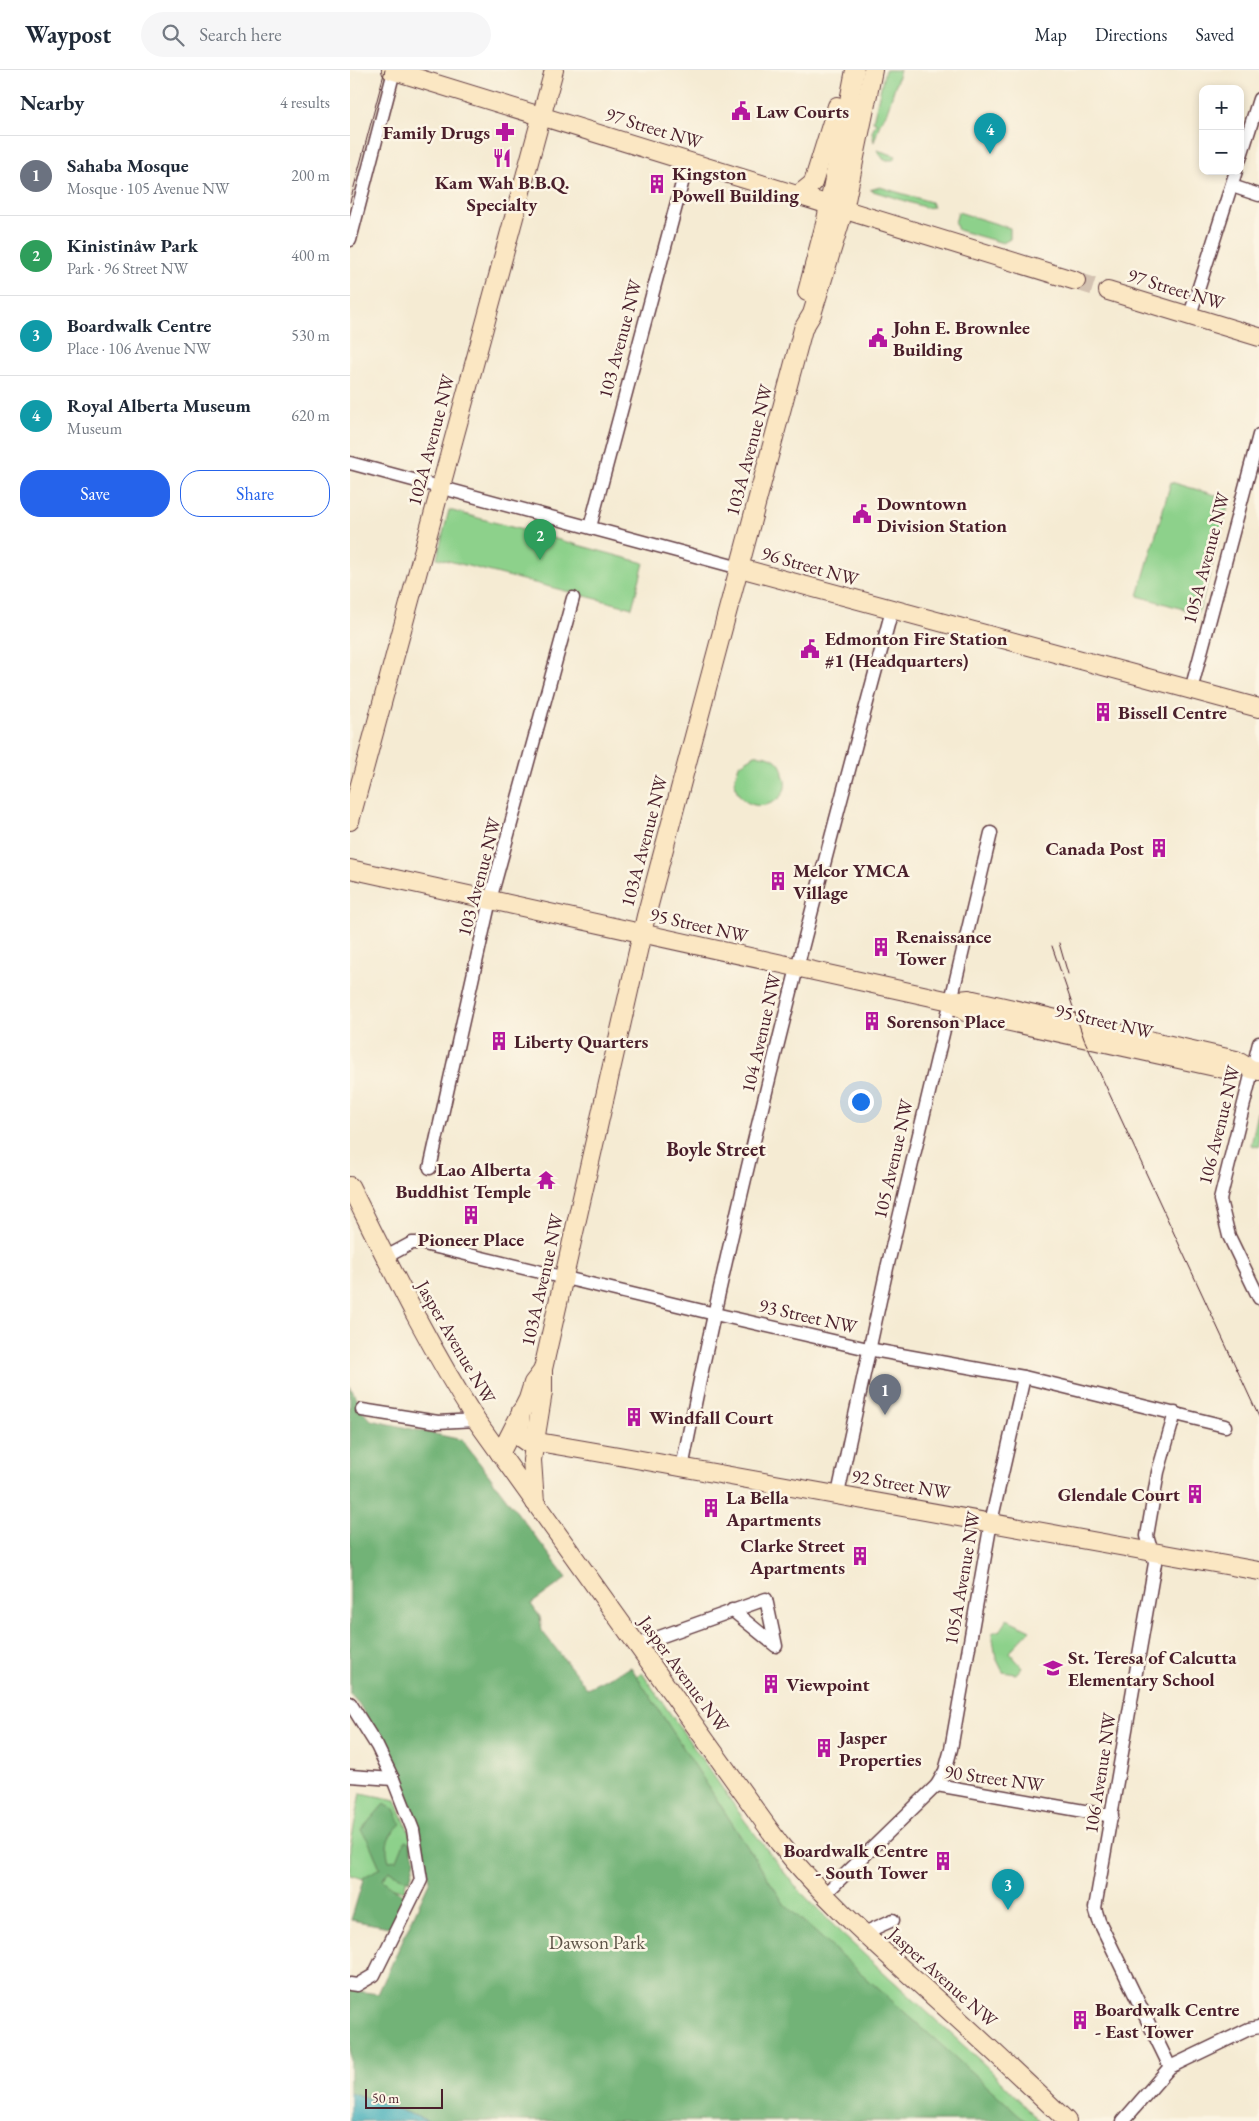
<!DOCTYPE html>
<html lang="en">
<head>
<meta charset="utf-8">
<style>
	body { margin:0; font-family:"EB Garamond",serif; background:#f6f6f7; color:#1f2937 }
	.controls { position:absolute; right:15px; top:15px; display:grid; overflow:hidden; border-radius:10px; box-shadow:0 2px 8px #0003 }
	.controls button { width:45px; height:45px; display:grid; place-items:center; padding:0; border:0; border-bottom:1px solid #e0e1e3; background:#fff; color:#1f2937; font:25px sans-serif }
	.scale { position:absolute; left:15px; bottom:12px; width:78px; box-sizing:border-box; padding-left:5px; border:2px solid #4a1f2b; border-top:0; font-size:14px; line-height:18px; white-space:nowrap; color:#4a1f2b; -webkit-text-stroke:4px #fcf5e5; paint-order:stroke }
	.you { position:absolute; left:510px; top:1031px; width:18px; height:18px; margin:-12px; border:4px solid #fff; border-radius:50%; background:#1a73e8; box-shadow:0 0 0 8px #1a73e833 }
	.badge { display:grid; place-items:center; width:32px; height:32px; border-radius:50%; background:#2563eb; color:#fff; font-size:16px; font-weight:700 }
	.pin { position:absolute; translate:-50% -41px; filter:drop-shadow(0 1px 2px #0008) }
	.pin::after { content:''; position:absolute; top:26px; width:18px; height:15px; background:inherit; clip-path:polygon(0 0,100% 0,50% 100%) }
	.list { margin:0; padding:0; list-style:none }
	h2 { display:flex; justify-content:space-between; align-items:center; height:65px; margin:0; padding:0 20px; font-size:21px }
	h2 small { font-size:16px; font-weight:400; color:#747a83 }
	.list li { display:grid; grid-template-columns:32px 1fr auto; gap:15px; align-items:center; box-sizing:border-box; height:80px; padding:0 20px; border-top:1px solid #e0e1e3 }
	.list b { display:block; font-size:19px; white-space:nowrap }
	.list p { margin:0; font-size:16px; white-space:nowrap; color:#747a83 }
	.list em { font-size:16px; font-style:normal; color:#747a83 }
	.actions { display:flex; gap:10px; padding:15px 20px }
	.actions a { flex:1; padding:11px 0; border:1px solid #2563eb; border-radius:20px; text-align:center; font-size:18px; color:#2563eb }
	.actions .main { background:#2563eb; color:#fff }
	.icon { flex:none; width:28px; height:28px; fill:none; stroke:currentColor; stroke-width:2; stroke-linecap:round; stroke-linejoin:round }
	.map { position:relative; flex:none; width:909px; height:2051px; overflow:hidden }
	header { display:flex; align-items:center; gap:30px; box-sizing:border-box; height:70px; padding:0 25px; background:#fff; border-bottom:1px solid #e0e1e3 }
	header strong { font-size:24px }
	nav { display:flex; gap:28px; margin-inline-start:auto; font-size:18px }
	.search { width:350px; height:45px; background:#f6f6f7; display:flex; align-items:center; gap:12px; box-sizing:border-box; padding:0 18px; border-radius:28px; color:#747a83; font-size:19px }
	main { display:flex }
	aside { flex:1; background:#fff }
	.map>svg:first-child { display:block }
	.green { fill:#8dd18b; stroke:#6c785b }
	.forest { fill:#72b377; stroke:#5e6951 }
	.water { fill:#3cacb8; stroke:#436672 }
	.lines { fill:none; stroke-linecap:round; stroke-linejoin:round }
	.secondary-tunnel { stroke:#d3c2b1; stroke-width:18; stroke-dasharray:18 9; stroke-linecap:butt }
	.street-casing { stroke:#643e44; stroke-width:15 }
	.secondary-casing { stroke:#643e44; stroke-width:20 }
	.street { stroke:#fff; stroke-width:12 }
	.secondary { stroke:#fbe7c3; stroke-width:18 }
	.tram { stroke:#4a1f2b; stroke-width:1 }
	.labels { text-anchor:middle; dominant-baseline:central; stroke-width:5; stroke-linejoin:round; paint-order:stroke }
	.poi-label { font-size:19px; font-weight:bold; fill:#4a1f2b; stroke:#fcf5e5; text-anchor:start }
	.street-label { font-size:19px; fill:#4a1f2b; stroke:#fcf5e5 }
	.park-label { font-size:19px; fill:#5e5448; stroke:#fcf5e5 }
	.neighbourhood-label { font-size:20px; font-weight:bold; fill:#4a1f2b; stroke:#fcf5e5 }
</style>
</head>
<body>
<header>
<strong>Waypost</strong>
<div class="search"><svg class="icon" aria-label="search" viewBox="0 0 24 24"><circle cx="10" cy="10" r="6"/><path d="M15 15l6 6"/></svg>Search here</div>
<nav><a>Map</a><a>Directions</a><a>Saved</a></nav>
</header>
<main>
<aside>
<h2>Nearby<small>4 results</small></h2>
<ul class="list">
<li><span class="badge" style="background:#6b7280">1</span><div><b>Sahaba Mosque</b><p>Mosque · 105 Avenue NW</p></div><em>200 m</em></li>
<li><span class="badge" style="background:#2e9e5b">2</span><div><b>Kinistinâw Park</b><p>Park · 96 Street NW</p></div><em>400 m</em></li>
<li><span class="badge" style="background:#0f9aa8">3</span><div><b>Boardwalk Centre</b><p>Place · 106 Avenue NW</p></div><em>530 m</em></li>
<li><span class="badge" style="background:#0f9aa8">4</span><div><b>Royal Alberta Museum</b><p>Museum</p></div><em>620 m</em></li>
</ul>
<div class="actions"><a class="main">Save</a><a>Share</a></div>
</aside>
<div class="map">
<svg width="909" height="2051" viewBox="0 0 909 2051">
	<rect width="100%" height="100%" fill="#fcf5e5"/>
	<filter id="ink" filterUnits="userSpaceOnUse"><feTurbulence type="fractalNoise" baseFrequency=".02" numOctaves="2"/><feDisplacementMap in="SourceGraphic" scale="10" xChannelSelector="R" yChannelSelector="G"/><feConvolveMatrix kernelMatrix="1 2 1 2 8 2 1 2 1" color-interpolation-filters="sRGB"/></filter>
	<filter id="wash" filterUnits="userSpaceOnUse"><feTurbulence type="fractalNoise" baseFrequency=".0096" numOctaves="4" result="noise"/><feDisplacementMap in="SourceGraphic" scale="20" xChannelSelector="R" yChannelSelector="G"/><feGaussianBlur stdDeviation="1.12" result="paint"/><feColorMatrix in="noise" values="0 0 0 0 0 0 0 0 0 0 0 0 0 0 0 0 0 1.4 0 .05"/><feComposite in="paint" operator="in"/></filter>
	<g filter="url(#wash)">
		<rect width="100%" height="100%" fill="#f5ebd3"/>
		<g class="green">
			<path d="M535,0H550L537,42L530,53L524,72L522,62L526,52L523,51Z"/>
			<path d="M527,80L546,86L543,90H534Z"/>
			<path d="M530,117L581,132L583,137L577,138L520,120Z"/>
			<path d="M608,142L660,158V169L653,173L608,160L605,153Z"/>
			<path d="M821,412L872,427L879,433L850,539L847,543L788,526Z"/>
			<path d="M99,440L294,493L282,538L87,488Z"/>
			<path d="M405,685C419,684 432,690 433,704C433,707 435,709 435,711C440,735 392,751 384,712L389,695Z"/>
			<path d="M909,1038V1077L901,1075Z"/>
			<path d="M657,1549L680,1560L659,1582L672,1597L666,1604L653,1602L646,1588L642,1563L650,1560Z"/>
			<path d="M292,1603L395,1751L444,1815L492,1864L636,1996L690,2051H647L431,1850L267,1622Z"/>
			<path d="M11,1723L46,1730L64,1774L54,1821L0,1805V1777Z"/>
		</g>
		<g class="forest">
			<path d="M0,1316L12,1340L21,1350L112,1370L217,1508L181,1534L190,1547L192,1561L237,1618L281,1597L435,1835L676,2051H79L0,2022V1920L28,1924L80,1810L68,1757L52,1709L9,1634L0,1624Z"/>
			<path d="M34,1734L44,1739L51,1754C38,1765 34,1774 39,1791L47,1790L55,1770L59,1772L65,1789L60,1811L39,1801L32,1810L55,1826L39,1857L1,1850L14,1807L30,1798L18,1770L11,1760Z"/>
		</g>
		<path class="water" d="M0,2022L79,2051H0Z"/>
	</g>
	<g filter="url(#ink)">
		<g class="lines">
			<path class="secondary-tunnel" d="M726,211L758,221"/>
			<g class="street-casing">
				<g id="street">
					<path d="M890,89L909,29"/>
					<path d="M882,116L909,125"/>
					<path d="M0,170L44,1"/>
					<path d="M840,245L886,101"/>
					<path d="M0,393L390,498"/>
					<path d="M240,457L338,91"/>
					<path d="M841,620L909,365"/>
					<path d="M909,973L870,1130L879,1166L909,1228"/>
					<path d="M80,1098L140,830L223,528"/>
					<path d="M36,1187L62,1173H70L365,1244L518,1279L674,1307L875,1356"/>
					<path d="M12,1340L88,1352L126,1350"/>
					<path d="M332,1398C389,1109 465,824 542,540"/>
					<path d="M488,1424L537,1198L641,763"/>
					<path d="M287,1575L416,1529L426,1576L382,1540"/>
					<path d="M0,1633L27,1676L43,1709L63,1760L71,1810L24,1905L7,1915L0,1914"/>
					<path d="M0,1706L43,1709"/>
					<path d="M587,1715L762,1746"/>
					<path d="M474,1825L587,1715L595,1701L601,1679L641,1452L674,1307"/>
					<path d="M514,1863L543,1850"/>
					<path d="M820,1997L749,1851L745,1838L805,1493L797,1466L808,1402L825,1343"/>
					<path d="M773,2051L820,1997L899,1959L909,1957"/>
				</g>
			</g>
			<g class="secondary-casing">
				<g id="secondary">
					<path d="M41,0L726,211"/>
					<path d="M447,126L463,113L487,36"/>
					<path d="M758,221L909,267"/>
					<path d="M457,222L476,150L505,0"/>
					<path d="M390,498L909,638"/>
					<path d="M0,751L204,0"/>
					<path d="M0,799L600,931L619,929L886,990L901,999L909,1001"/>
					<path d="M600,931L615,942L883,1001"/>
					<path d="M0,1116C40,1196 78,1275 126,1350L429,1773C472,1827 523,1872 574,1918C623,1962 670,2006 717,2051"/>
					<path d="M171,1341L169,1367L179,1374L194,1373L269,1386L909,1501"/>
					<path d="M150,1384L178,1329L183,1313L193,1300"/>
					<path d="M185,1433L182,1390L193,1322V1299L296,846L453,259L462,244L494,140L523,0"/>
				</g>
			</g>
			<use href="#street" class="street"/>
			<use href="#secondary" class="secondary"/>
			<g class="tram">
				<path d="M0,132L35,0"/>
				<path d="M709,873L718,904"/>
				<path d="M702,876L734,969L909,1347"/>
			</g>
		</g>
	</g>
	<defs>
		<g id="civic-bare" transform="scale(1.5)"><path d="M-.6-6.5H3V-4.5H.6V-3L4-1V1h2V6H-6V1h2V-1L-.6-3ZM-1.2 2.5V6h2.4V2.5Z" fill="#b5179e" stroke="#fcf5e5" stroke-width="2.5" paint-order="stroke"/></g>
		<g id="pharmacy-bare" transform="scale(1.5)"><path d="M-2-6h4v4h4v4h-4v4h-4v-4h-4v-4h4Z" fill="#b5179e" stroke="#fcf5e5" stroke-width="2.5" paint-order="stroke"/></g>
		<g id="restaurant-bare" transform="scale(1.5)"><path d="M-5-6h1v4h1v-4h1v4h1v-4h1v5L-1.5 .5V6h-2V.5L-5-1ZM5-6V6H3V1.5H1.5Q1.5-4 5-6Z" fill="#b5179e" stroke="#fcf5e5" stroke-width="2.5" paint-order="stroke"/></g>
		<g id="building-bare" transform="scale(1.5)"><path d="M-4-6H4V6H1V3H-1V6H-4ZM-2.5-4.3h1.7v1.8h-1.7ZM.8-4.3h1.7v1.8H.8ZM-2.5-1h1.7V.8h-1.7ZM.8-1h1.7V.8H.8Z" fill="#b5179e" stroke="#fcf5e5" stroke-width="2.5" paint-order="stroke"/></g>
		<g id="temple-bare" transform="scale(1.5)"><path d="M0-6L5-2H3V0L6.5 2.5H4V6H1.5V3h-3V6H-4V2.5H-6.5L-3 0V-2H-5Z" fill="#b5179e" stroke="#fcf5e5" stroke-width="2.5" paint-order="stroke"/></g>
		<g id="school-bare" transform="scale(1.5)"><path d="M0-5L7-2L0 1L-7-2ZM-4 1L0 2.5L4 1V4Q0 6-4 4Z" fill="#b5179e" stroke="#fcf5e5" stroke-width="2.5" paint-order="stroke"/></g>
	</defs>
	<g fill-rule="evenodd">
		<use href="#civic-bare" x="391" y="41"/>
		<use href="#pharmacy-bare" x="155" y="62"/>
		<use href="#restaurant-bare" x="152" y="88"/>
		<use href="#building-bare" x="307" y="114"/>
		<use href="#civic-bare" x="528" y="268"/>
		<use href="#civic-bare" x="512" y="444"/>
		<use href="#civic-bare" x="460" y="579"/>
		<use href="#building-bare" x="753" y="642"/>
		<use href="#building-bare" x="809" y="778"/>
		<use href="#building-bare" x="428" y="811"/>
		<use href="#building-bare" x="531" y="877"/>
		<use href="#building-bare" x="522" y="951"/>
		<use href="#building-bare" x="149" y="971"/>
		<use href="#temple-bare" x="196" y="1110"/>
		<use href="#building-bare" x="121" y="1145"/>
		<use href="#building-bare" x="284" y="1347"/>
		<use href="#building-bare" x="845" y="1424"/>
		<use href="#building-bare" x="361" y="1438"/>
		<use href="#building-bare" x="510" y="1486"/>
		<use href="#school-bare" x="703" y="1598"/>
		<use href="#building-bare" x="421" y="1614"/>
		<use href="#building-bare" x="474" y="1678"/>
		<use href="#building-bare" x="593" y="1791"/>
		<use href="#building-bare" x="730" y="1950"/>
	</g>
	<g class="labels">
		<g class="poi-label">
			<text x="406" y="41">Law Courts</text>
			<text x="140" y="62" text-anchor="end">Family Drugs</text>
			<text x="322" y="103">Kingston<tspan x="322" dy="22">Powell Building</tspan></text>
			<text x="152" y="112" text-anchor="middle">Kam Wah B.B.Q.<tspan x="152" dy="22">Specialty</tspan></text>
			<text x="543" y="257">John E. Brownlee<tspan x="543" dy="22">Building</tspan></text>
			<text x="527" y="433">Downtown<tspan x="527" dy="22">Division Station</tspan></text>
			<text x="475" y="568">Edmonton Fire Station<tspan x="475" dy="22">#1 (Headquarters)</tspan></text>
			<text x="768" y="642">Bissell Centre</text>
			<text x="794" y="778" text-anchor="end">Canada Post</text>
			<text x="443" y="800">Melcor YMCA<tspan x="443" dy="22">Village</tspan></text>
			<text x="546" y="866">Renaissance<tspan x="546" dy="22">Tower</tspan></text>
			<text x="537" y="951">Sorenson Place</text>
			<text x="164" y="971">Liberty Quarters</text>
			<text x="181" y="1099" text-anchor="end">Lao Alberta<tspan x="181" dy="22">Buddhist Temple</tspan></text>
			<text x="121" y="1169" text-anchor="middle">Pioneer Place</text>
			<text x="299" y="1347">Windfall Court</text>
			<text x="830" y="1424" text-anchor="end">Glendale Court</text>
			<text x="376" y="1427">La Bella<tspan x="376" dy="22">Apartments</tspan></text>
			<text x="495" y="1475" text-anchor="end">Clarke Street<tspan x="495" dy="22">Apartments</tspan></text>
			<text x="718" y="1587">St. Teresa of Calcutta<tspan x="718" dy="22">Elementary School</tspan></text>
			<text x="436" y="1614">Viewpoint</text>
			<text x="489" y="1667">Jasper<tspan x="489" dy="22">Properties</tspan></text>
			<text x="578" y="1780" text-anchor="end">Boardwalk Centre<tspan x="578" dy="22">- South Tower</tspan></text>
			<text x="745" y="1939">Boardwalk Centre<tspan x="745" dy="22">- East Tower</tspan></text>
		</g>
		<g class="street-label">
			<text transform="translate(304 58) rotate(17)">97 Street NW</text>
			<text transform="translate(826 219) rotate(17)">97 Street NW</text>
			<text transform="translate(270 269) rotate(-75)">103 Avenue NW</text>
			<text transform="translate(81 370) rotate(-75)">102A Avenue NW</text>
			<text transform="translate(399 380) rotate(-75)">103A Avenue NW</text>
			<text transform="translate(856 488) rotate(-75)">105A Avenue NW</text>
			<text transform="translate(460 496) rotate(16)">96 Street NW</text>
			<text transform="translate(294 771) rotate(-75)">103A Avenue NW</text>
			<text transform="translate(129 807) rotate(-75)">103 Avenue NW</text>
			<text transform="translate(349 855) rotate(13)">95 Street NW</text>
			<text transform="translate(754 951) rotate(13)">95 Street NW</text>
			<text transform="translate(411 963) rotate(-77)">104 Avenue NW</text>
			<text transform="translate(869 1055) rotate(-76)">106 Avenue NW</text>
			<text transform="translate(543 1089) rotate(-77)">105 Avenue NW</text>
			<text transform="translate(192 1210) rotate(-77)">103A Avenue NW</text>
			<text transform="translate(458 1246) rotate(13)">93 Street NW</text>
			<text transform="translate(106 1272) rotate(60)">Jasper Avenue NW</text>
			<text transform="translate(551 1414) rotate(10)">92 Street NW</text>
			<text transform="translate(612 1508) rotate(-80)">105A Avenue NW</text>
			<text transform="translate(334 1604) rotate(54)">Jasper Avenue NW</text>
			<text transform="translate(750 1703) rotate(-81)">106 Avenue NW</text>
			<text transform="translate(644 1708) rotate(8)">90 Street NW</text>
			<text transform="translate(593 1907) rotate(42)">Jasper Avenue NW</text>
		</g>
		<g class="park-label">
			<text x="247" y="1872">Dawson Park</text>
		</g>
		<g class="neighbourhood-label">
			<text x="366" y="1079">Boyle Street</text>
		</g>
	</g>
</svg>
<div class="controls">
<button>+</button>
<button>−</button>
</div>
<div class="scale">50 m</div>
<div class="you"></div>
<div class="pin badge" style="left:535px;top:1345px;background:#6b7280">1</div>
<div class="pin badge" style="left:190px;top:490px;background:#2e9e5b">2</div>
<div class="pin badge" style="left:658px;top:1840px;background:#0f9aa8">3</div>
<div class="pin badge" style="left:640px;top:84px;background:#0f9aa8">4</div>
</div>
</main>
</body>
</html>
